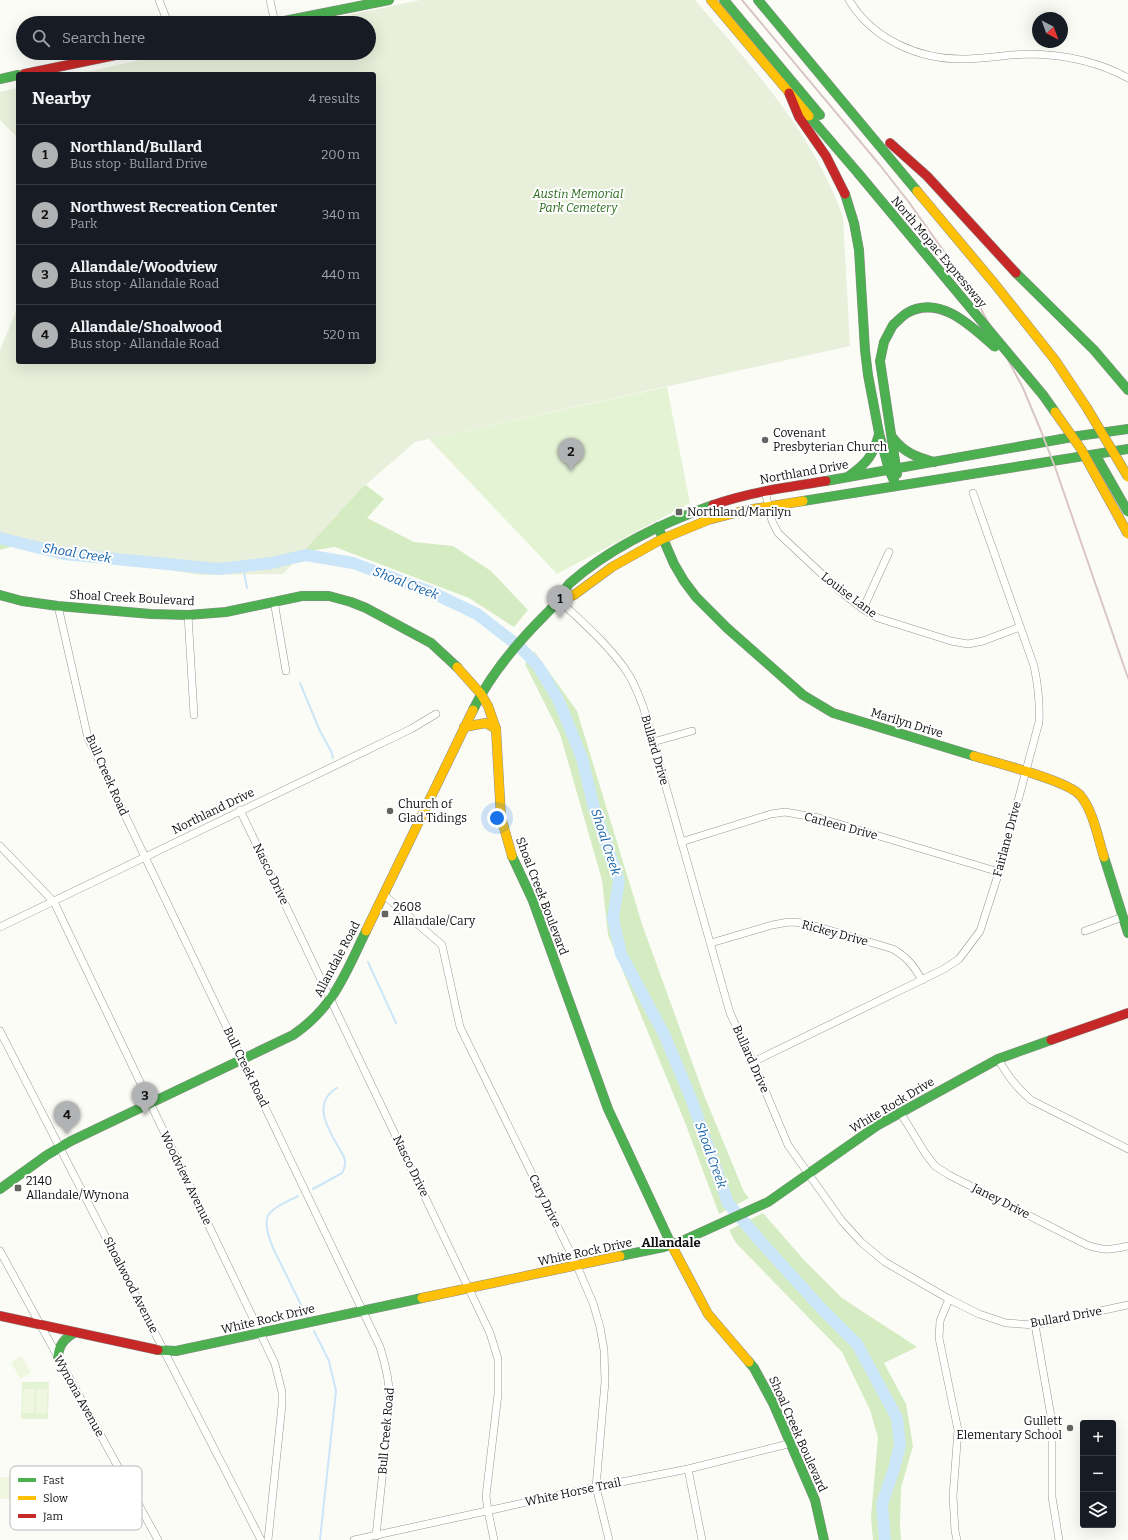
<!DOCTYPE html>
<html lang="en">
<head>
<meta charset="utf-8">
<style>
	body { margin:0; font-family:Bitter,serif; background:#20242c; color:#f1f3f6 }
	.controls { position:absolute; right:12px; bottom:12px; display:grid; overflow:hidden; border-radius:4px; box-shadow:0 4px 16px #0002 }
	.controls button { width:36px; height:36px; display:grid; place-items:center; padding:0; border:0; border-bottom:1px solid #363941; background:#171b24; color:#f1f3f6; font:20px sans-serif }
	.compass { position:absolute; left:1032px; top:12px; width:36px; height:36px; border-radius:50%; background:#171b24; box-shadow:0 4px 16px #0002; rotate:139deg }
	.you { position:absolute; left:497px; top:818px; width:14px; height:14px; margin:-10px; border:3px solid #fff; border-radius:50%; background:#1a73e8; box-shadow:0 0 0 6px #1a73e833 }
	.badge { display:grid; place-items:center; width:26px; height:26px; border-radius:50%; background:#b1b2b3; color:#111; font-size:13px; font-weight:700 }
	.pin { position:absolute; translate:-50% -33px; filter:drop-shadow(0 1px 2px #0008) }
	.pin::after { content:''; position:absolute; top:21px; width:14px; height:12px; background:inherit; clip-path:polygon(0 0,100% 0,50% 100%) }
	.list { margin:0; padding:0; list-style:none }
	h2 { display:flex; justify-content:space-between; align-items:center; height:52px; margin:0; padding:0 16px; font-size:17px }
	h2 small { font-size:13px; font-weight:400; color:#9ea1a6 }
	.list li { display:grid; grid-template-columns:26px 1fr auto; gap:12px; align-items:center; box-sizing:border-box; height:60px; padding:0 16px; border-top:1px solid #363941 }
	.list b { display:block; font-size:15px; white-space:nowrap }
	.list p { margin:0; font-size:13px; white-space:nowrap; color:#9ea1a6 }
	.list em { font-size:13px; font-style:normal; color:#9ea1a6 }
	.icon { flex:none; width:22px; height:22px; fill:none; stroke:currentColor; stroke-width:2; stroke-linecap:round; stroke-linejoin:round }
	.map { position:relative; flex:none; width:1128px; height:1540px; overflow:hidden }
	.search { position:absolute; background:#171b24; box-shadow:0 4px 16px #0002; left:16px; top:16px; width:360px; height:44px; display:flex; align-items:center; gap:10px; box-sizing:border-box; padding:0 14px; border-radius:22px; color:#9ea1a6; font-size:15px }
	.panel { position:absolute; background:#171b24; box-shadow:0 4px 16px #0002; left:16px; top:72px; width:360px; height:292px; border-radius:4px }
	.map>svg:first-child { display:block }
	.green { fill:#e5f3d5 }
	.forest { fill:#d5ecc3 }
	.cemetery { fill:#e8efda }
	.pitch { fill:#eff7e0 }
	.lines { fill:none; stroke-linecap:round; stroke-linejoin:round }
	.stream { stroke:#cbe6f8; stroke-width:2 }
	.river { stroke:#cbe6f8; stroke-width:12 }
	.street-casing { stroke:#969694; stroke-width:8 }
	.fast-casing { stroke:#8d8d8b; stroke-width:10 }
	.slow-casing { stroke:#8d8d8b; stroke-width:10 }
	.jam-casing { stroke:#8d8d8b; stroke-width:10 }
	.street { stroke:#fffffe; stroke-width:7 }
	.fast { stroke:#4caf50; stroke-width:9 }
	.slow { stroke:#ffc107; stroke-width:9 }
	.jam { stroke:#c62828; stroke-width:9 }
	.rail { stroke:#d9c6c5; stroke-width:2 }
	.fast-bridge-casing { stroke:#848481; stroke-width:10; stroke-linecap:butt }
	.slow-bridge-casing { stroke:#848481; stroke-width:10; stroke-linecap:butt }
	.fast-bridge { stroke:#4caf50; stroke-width:9 }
	.slow-bridge { stroke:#ffc107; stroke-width:9 }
	.poi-dot { fill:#636361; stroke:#fff; stroke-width:1.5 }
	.labels { text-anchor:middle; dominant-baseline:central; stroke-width:4; stroke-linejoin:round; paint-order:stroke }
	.park-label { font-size:12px; font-style:italic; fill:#296c1c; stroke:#fff }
	.street-label { font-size:12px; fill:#101010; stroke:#fff }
	.poi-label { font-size:12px; fill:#101010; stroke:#fff; text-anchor:start }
	.water-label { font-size:13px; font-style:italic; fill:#1260a9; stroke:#fff }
	.neighbourhood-label { font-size:13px; font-weight:bold; fill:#101010; stroke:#fff }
	.key { fill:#fff; stroke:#b7b7b7; stroke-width:1 }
	.key-label { font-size:11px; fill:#101010 }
</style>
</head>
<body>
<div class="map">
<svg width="1128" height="1540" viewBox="0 0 1128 1540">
	<rect width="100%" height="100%" fill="#fcfcf7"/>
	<g class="green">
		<path d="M667,387L690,503L557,574L429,439Z"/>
		<path d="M22,1382H49L48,1419H21Z"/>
	</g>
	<g class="forest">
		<path d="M0,357L28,382L256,399L384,499L367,518L414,542L453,546L491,571L528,610L514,627L469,598L335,547L243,562L32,541L0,550Z"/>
		<path d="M534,651L577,711L642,924L704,1095L744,1192L749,1198L719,1214L686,1125L608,935L602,880L560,734L525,664Z"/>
		<path d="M763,1213L804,1260L842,1298L917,1347L884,1363L906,1404L913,1446L901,1488L900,1525L901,1540H873L871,1517L878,1437L870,1410L842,1352L736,1243L729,1230Z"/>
	</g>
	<g class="cemetery">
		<path d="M420,0H695C751,66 814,134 843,217L850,346L415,442L361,489L283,574L201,575L64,554L0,538V350L18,307V362H374V74H78L170,53H369V23H311Z"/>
		<path d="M18,88V138L0,120V92Z"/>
	</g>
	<g class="pitch">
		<path d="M22,1356L31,1373L20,1379L11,1362Z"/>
		<path d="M23,1389H34V1413H22Z"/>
		<rect x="36" y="1389" width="11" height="24"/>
		<path d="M0,1477H13L12,1499H0Z"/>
	</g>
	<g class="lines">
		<g class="stream">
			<path d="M243,567L247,588"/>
			<path d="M300,683L320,731L331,751L333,758"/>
			<path d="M368,962L396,1023"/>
			<path d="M313,1189L342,1173C345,1168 346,1163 344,1157C333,1136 308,1105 337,1088"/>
			<path d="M298,1196C269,1211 258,1212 273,1248L307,1317"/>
			<path d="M314,1331L329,1361L336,1391L320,1540"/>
		</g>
		<path class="river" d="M0,538L64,554L218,569L271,563L306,555L353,563L431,592L477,614L521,648L538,666L558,699L582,758L594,808L619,881L613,918L621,954L664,1034L692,1101L728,1203L762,1243L821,1308L857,1344L897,1418L900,1445L894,1469L882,1504L885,1540"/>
		<g class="street-casing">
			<g id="street">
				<path d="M159,0L168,23"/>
				<path d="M270,0L275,23"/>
				<path d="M849,0C873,40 920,60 965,59C987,59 1009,54 1032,54C1064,55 1099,62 1128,78"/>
				<path d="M765,491L772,521L778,533L840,591L863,609L878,618L951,641L968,644L983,641L1020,627"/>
				<path d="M559,600C582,622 609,645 627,672C634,682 638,694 643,706L730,1013L753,1062L788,1145L842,1221L861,1242L885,1262L949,1299L979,1314L1006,1323L1035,1325L1128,1305"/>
				<path d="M274,601L286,671"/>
				<path d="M58,606L88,738L380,1347C386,1366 390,1383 390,1403L376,1536"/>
				<path d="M863,609L889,552"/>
				<path d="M188,615L194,715"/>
				<path d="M653,742L692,731"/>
				<path d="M240,810L490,1333L498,1359V1394L486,1496L488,1511L494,1540"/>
				<path d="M681,842L771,814L785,812L819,818L999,872"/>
				<path d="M0,846L54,902L275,1364L282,1392V1405L268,1540"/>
				<path d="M384,895L442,945L460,1027L577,1266L593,1303L600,1327L604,1350L605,1382L596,1487L609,1540"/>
				<path d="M0,927L411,729L436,714"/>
				<path d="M1085,931L1122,917"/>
				<path d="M711,943L772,925L789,922L805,923L893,949C908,958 913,965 922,980"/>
				<path d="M0,1031L261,1540"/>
				<path d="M998,1059C1008,1076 1016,1087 1031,1100L1128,1149"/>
				<path d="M753,1062L944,969L959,959L980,931L999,872L1039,722C1040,702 1038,685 1034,666L973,493"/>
				<path d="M900,1112L925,1153L935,1166L949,1175L1087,1245C1104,1251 1111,1250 1128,1246"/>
				<path d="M0,1251L158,1540"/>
				<path d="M949,1299L940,1321L939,1338L958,1430L953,1496L955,1531L957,1540"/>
				<path d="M1035,1325L1052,1422V1497L1059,1540"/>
				<path d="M688,1469L702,1540"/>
				<path d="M354,1540L596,1487L688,1469L792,1443"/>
			</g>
		</g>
		<g class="fast-casing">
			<g id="fast">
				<path d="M724,0L820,115"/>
				<path d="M758,0L917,191"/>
				<path d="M274,23L389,0"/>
				<path d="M0,79L18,75"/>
				<path d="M809,116L858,173"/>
				<path d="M845,194L854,223L859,250L865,350L868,375L879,433L889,470L896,485"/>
				<path d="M1016,273L1094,350L1128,390"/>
				<path d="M893,325L884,342L880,361L897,474"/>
				<path d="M893,438C904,453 917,457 934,462"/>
				<path d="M849,476C867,463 873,456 879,434"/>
				<path d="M826,481L1078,436L1128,429"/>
				<path d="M803,501L1128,449"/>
				<path d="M658,527L674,564L684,581L696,597L727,628L803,695L833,713L974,756"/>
				<path d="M0,595L22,601L58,606L151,614L188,615L226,612L302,596H329L351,602L366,608L431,643L457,667"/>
				<path d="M473,710C490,675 516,644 544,616C549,611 554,606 558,601C563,595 565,588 570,583C611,547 662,523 713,505"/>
				<path d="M512,856L533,901L608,1109L671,1244"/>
				<path d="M1104,857L1128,933"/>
				<path d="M0,1189L47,1155L71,1141L293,1035C334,1007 345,974 366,931"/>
				<path d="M620,1256L664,1247L682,1241L768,1202L878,1125L998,1059L1051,1040"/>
				<path d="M158,1350L176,1351L422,1298"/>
				<path d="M58,1357C59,1345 64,1339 74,1333"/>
				<path d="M749,1362L754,1368L773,1403L815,1500L824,1540"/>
			</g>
		</g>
		<g class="slow-casing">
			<g id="slow">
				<path d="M711,0L809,116"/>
				<path d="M917,191L994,283L1055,360L1087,408"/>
				<path d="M559,600L574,595L612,567L662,539L708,520L747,510L803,501"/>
				<path d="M457,667L481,694L488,706L496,729L501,817L512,856"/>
				<path d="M464,727L486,723L496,729"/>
				<path d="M974,756C996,763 1066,780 1080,795C1093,810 1098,838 1104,857"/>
				<path d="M366,931L473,710"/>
				<path d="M671,1244L708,1314L749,1362"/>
				<path d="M422,1298L620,1256"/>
			</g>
		</g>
		<g class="jam-casing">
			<g id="jam">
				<path d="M24,74L126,53"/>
				<path d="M789,93L799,117L826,156L845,194"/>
				<path d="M890,143L927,176L1016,273"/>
				<path d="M713,505C750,492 788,487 826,481"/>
				<path d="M1051,1040L1128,1013"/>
				<path d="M0,1316L158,1350"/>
			</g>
		</g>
		<use href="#street" class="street"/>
		<use href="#fast" class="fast"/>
		<use href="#slow" class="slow"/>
		<use href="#jam" class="jam"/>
		<path class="rail" d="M742,0L879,164L908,201L955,267L981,309L1023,388L1041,431L1055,467L1128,678"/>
		<g class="fast-bridge-casing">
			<g id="fast-bridge">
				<path d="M858,173L1043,395L1055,412"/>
				<path d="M893,325C898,321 902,316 907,313C940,294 972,327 995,347"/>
				<path d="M1096,456L1128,512"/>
			</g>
		</g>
		<g class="slow-bridge-casing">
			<g id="slow-bridge">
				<path d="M1087,408L1128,477"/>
				<path d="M1055,412L1081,449L1128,534"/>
			</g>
		</g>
		<use href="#fast-bridge" class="fast-bridge"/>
		<use href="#slow-bridge" class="slow-bridge"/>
	</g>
	<g class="poi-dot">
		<circle cx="765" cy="440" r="4"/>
		<rect x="675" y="508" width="8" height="8" rx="2"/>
		<circle cx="390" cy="811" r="4"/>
		<rect x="381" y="910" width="8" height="8" rx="2"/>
		<rect x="14" y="1184" width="8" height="8" rx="2"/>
		<circle cx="1070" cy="1428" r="4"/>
	</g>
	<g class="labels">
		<g class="park-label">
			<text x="578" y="194">Austin Memorial<tspan x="578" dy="14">Park Cemetery</tspan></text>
		</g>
		<g class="street-label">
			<text transform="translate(939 252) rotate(50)">North Mopac Expressway</text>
			<text transform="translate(804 472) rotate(-10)">Northland Drive</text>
			<text transform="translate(849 595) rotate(37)">Louise Lane</text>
			<text transform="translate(132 598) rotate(3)">Shoal Creek Boulevard</text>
			<text transform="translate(907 723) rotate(17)">Marilyn Drive</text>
			<text transform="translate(655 750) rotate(74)">Bullard Drive</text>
			<text transform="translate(107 775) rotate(66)">Bull Creek Road</text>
			<text transform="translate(213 811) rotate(-26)">Northland Drive</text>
			<text transform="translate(841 826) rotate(15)">Carleen Drive</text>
			<text transform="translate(1007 839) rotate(-75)">Fairlane Drive</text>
			<text transform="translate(271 874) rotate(64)">Nasco Drive</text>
			<text transform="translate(542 896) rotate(69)">Shoal Creek Boulevard</text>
			<text transform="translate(835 933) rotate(15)">Rickey Drive</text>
			<text transform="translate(337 959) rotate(-62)">Allandale Road</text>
			<text transform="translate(751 1059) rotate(66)">Bullard Drive</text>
			<text transform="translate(246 1067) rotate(64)">Bull Creek Road</text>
			<text transform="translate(892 1105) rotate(-31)">White Rock Drive</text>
			<text transform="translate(411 1166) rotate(64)">Nasco Drive</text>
			<text transform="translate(186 1178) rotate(64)">Woodview Avenue</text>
			<text transform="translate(545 1201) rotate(64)">Cary Drive</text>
			<text transform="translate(1001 1201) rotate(27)">Janey Drive</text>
			<text transform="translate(585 1252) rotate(-12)">White Rock Drive</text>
			<text transform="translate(131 1285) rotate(63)">Shoalwood Avenue</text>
			<text transform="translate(1066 1317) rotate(-10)">Bullard Drive</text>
			<text transform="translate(268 1319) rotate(-13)">White Rock Drive</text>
			<text transform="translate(79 1396) rotate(61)">Wynona Avenue</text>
			<text transform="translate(386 1431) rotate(-85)">Bull Creek Road</text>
			<text transform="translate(798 1434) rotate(66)">Shoal Creek Boulevard</text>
			<text transform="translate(573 1492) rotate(-12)">White Horse Trail</text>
		</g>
		<g class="poi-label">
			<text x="773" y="433">Covenant<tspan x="773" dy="14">Presbyterian Church</tspan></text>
			<text x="687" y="512">Northland/Marilyn</text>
			<text x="398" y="804">Church of<tspan x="398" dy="14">Glad Tidings</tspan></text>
			<text x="393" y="907">2608<tspan x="393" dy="14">Allandale/Cary</tspan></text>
			<text x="26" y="1181">2140<tspan x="26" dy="14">Allandale/Wynona</tspan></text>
			<text x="1062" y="1421" text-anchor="end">Gullett<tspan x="1062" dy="14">Elementary School</tspan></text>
		</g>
		<g class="water-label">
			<text transform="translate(77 553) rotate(9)">Shoal Creek</text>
			<text transform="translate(406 583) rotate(21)">Shoal Creek</text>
			<text transform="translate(606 842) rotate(72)">Shoal Creek</text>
			<text transform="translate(711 1155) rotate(70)">Shoal Creek</text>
		</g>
		<g class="neighbourhood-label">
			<text x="671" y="1242">Allandale</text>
		</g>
	</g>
	<rect x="10" y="1466" width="132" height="64" rx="6" class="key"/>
	<rect x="18" y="1478" width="18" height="4" fill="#4caf50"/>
	<rect x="18" y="1496" width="18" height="4" fill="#ffc107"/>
	<rect x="18" y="1514" width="18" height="4" fill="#c62828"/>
	<g class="key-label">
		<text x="43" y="1484">Fast</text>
		<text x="43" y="1502">Slow</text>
		<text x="43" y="1520">Jam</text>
	</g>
</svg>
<div class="controls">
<button>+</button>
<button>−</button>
<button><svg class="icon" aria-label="layers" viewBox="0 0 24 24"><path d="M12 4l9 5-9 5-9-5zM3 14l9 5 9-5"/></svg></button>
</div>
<svg class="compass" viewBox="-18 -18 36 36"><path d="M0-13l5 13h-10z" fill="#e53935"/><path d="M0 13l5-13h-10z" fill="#9ea1a6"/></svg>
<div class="you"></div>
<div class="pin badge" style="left:560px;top:618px">1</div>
<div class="pin badge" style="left:571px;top:471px">2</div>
<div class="pin badge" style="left:145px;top:1115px">3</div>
<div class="pin badge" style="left:67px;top:1134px">4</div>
<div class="search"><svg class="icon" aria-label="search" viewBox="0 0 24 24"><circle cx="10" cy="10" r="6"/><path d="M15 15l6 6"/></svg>Search here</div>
<section class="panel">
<h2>Nearby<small>4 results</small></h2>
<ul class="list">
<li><span class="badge">1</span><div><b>Northland/Bullard</b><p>Bus stop · Bullard Drive</p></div><em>200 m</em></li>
<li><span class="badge">2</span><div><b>Northwest Recreation Center</b><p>Park</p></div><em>340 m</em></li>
<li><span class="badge">3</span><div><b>Allandale/Woodview</b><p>Bus stop · Allandale Road</p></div><em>440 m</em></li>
<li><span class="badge">4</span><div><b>Allandale/Shoalwood</b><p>Bus stop · Allandale Road</p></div><em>520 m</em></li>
</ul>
</section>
</div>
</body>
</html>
